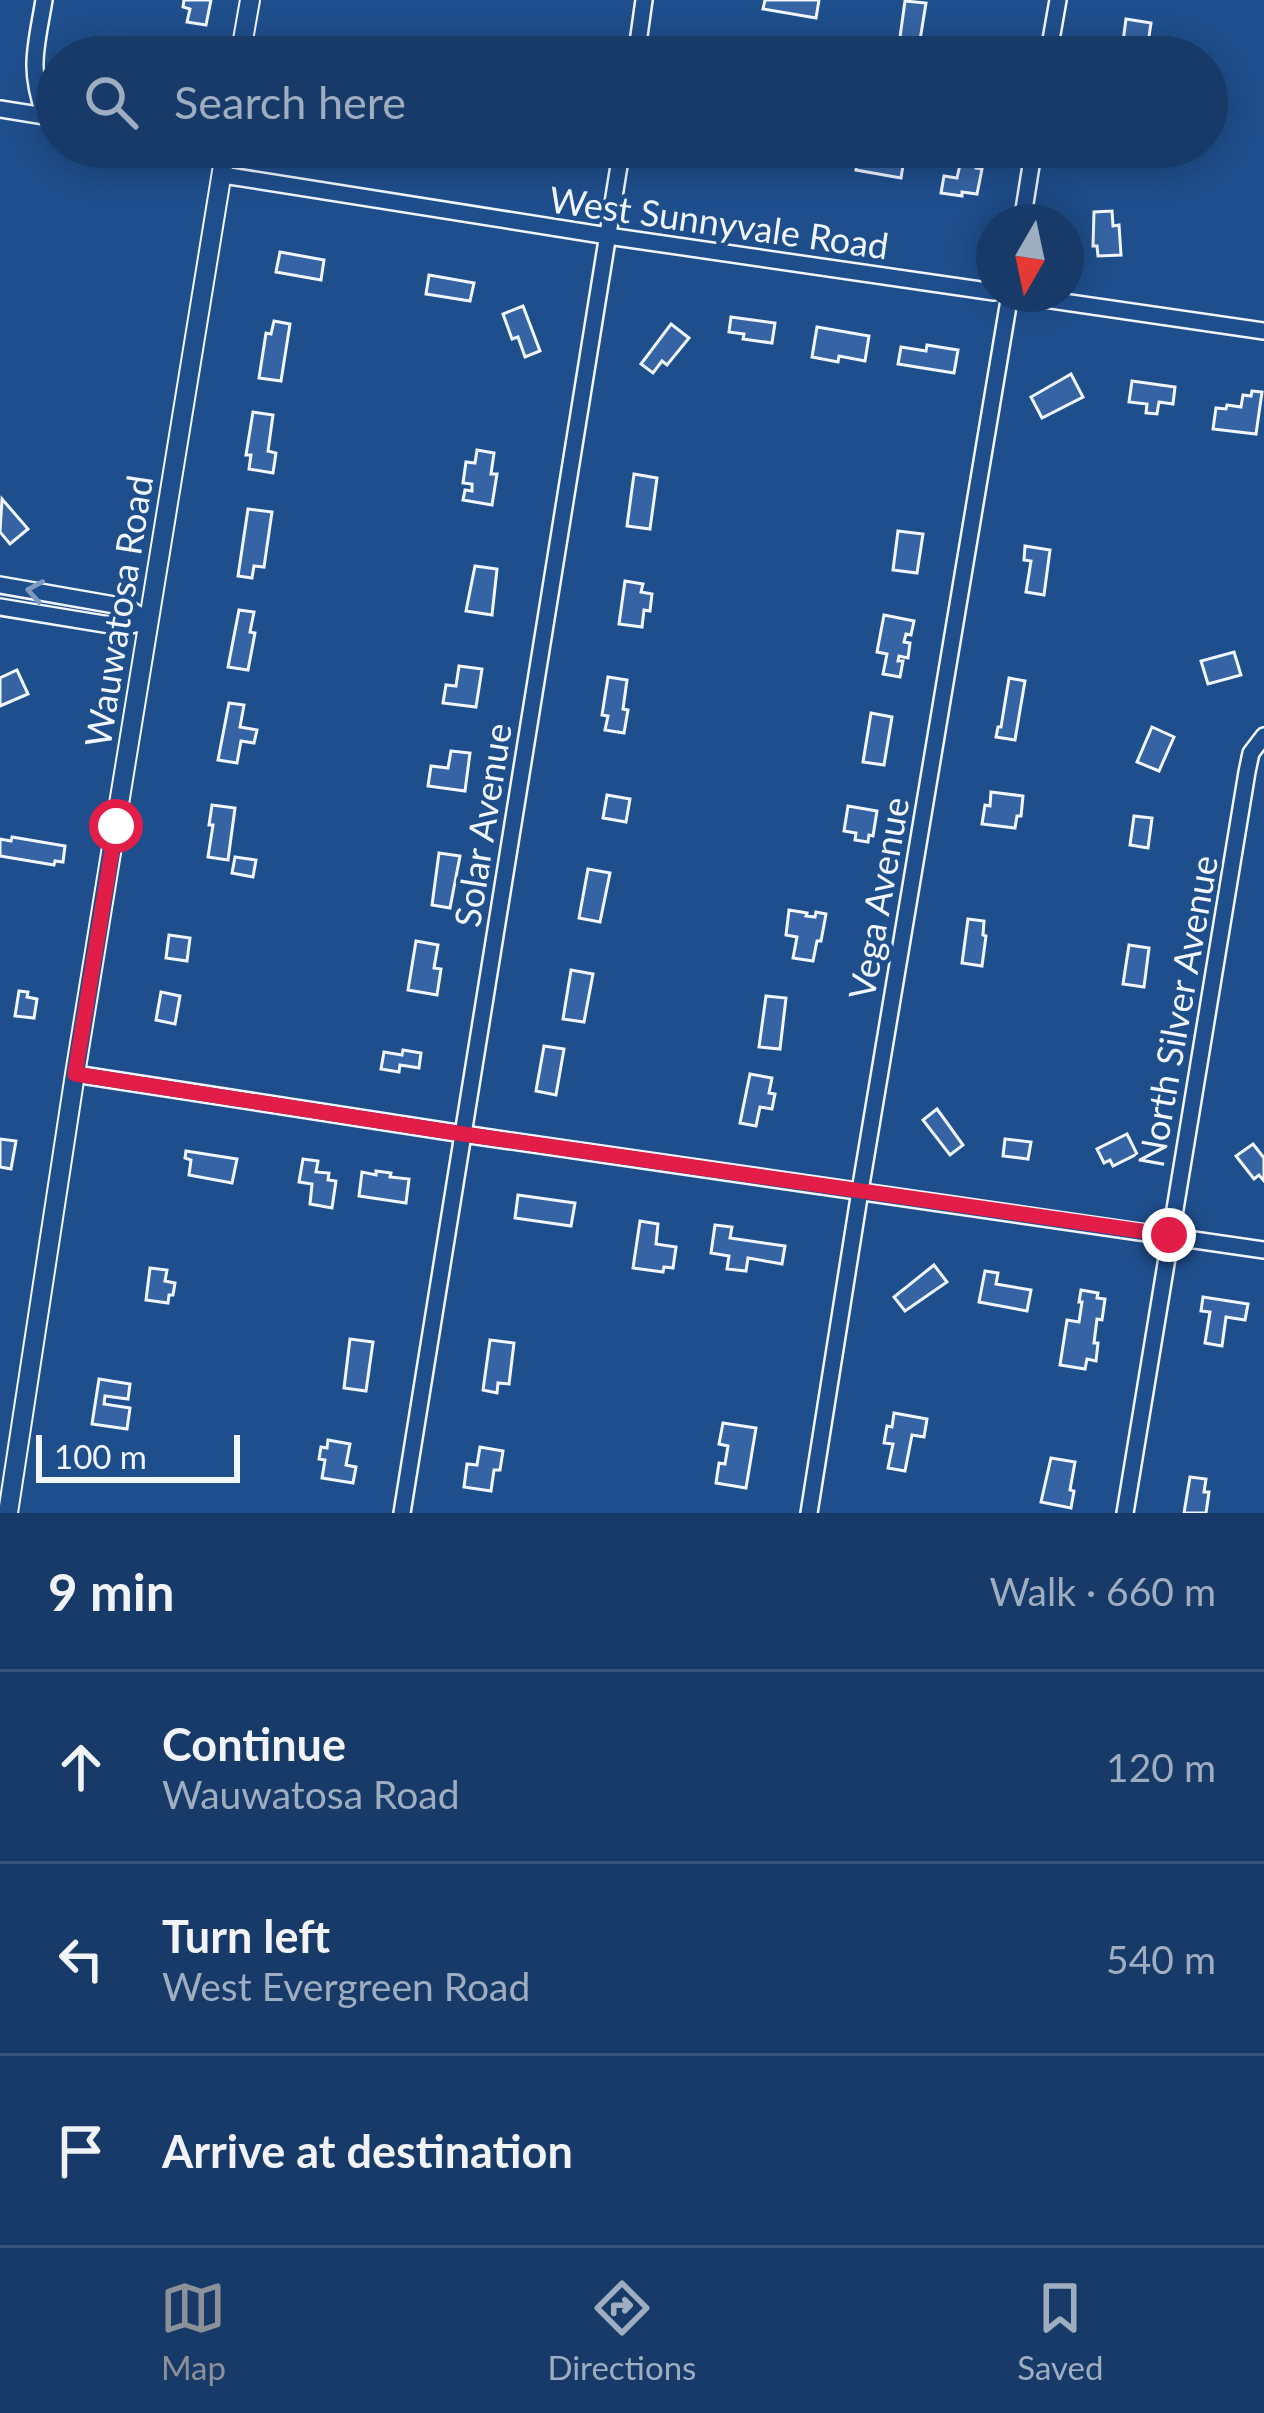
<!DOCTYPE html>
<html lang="en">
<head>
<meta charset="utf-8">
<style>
	body { margin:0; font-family:Lato,sans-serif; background:#244571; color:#f1f3f6 }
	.compass { position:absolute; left:976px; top:204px; width:108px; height:108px; border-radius:50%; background:#173a69; box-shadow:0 6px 30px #0003; rotate:189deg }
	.scale { position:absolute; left:36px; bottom:30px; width:204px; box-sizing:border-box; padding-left:12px; border:6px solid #f2f6ff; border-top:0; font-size:33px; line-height:42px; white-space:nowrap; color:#f2f6ff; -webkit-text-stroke:9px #1f4e8c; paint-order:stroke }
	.stop { position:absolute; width:36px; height:36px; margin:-27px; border:9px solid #e11d48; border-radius:50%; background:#fff }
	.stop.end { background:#e11d48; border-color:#fff; box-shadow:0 3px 12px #0008 }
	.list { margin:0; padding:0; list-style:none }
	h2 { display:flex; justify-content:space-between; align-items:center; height:156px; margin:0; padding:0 48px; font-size:51px }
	h2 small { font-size:39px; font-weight:400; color:#9eadc0 }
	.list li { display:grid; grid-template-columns:78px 1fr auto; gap:36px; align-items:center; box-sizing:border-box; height:192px; padding:0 48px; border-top:3px solid #36547d }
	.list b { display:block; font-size:45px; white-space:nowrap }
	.list p { margin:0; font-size:39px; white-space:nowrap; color:#9eadc0 }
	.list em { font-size:39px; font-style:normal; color:#9eadc0 }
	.icon { flex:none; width:66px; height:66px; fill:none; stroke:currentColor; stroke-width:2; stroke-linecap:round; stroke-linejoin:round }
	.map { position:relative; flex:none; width:1264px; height:1513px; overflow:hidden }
	.search { position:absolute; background:#173a69; box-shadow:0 6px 30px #0003; left:36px; right:36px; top:36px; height:132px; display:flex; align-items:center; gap:30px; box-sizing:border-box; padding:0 42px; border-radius:66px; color:#9eadc0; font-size:45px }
	.sheet { height:732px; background:#173a69 }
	nav { display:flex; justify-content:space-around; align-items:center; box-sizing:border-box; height:168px; border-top:3px solid #36547d; background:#173a69; font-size:33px; color:#9eadc0 }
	nav a { display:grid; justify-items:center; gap:6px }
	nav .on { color:#8c9099 }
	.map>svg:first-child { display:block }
	.building { fill:#3563a3; stroke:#f2f6ff; stroke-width:3 }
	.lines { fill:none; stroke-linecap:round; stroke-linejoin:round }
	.minor-casing { stroke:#f2f6ff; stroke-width:20 }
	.major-casing { stroke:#f2f6ff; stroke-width:22 }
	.minor { stroke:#1f4e8c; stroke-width:15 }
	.major { stroke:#1f4e8c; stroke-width:18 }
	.oneway { stroke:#7e9ac0 }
	.route { stroke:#e11d48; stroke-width:15 }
	.labels { text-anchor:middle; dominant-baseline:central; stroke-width:9; stroke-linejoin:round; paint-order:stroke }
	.street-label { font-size:36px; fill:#f2f6ff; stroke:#1f4e8c }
</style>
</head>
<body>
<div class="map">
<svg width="1264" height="1513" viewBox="0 0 1264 1513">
	<rect width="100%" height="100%" fill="#1f4e8c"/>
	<g class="building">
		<path d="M184,0H211L206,25L187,22L190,9L183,7Z"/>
		<path d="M765,0H819L816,18L763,9Z"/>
		<path d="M905,1L926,3L920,40L900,37Z"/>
		<path d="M1126,19L1151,23L1146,57H1124L1125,50L1122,49Z"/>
		<path d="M964,147L979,149L976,168L982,169L977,194L962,192V196L941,193L944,176L957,178Z"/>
		<path d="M859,155L889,160V156L904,159L901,178L856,170Z"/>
		<path d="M1112,211L1113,226L1119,225L1121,255L1098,256L1097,246H1093L1094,212Z"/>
		<path d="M280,252L324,260L321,280L276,272Z"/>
		<path d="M429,275L474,283L470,301L426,294Z"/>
		<path d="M523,306L540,351L525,357L518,337L512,339L503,314Z"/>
		<path d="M731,317L775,323L772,343L743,339L744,334L729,332Z"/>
		<path d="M274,321L290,324L281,381L259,378L266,333L271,334Z"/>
		<path d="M671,324L689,338L667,365L662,361L653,373L641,364Z"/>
		<path d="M817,327L869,336L865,361L839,356L838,362L812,357Z"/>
		<path d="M927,345L958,350L954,373L898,364L901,347L926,351Z"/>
		<path d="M1071,374L1083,397L1042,418L1031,397Z"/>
		<path d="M1132,381L1175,387L1173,404L1159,402L1157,414L1146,413L1147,404L1129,402Z"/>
		<path d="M1252,391L1262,392L1256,434L1213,429L1216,408L1226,409L1227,405L1241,407L1243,395L1251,396Z"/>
		<path d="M253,412L273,415L268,451L276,453L273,473L249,469L251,455H246Z"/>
		<path d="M477,450L494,453L491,474H497L492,505L463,500L465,490L472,491V484L463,483L466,462L475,463Z"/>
		<path d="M634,474L657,478L650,529L627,526Z"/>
		<path d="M2,499L28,529L10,544L0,532Z"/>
		<path d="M248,509L272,512L264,567L254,566L252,578L238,576Z"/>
		<path d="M898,531L923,534L917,573L893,570Z"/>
		<path d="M1025,546L1050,550L1044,595L1026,592L1031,561L1024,560Z"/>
		<path d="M475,566L497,569L492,615L466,611Z"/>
		<path d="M625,581L643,584L641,592L652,594L650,611L644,610L642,627L619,624Z"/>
		<path d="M239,610L254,612L250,632L255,633L248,670L228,667Z"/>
		<path d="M884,615L914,621L911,635L906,634L904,642L910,643L908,658L899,656L898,661H903L900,677L883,674L887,654L877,652Z"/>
		<path d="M1234,652L1241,675L1208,684L1201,661Z"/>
		<path d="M459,666L482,669L476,707L443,703L446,685L456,686Z"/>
		<path d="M17,670L28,694L0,706V678Z"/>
		<path d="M608,677L627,680L623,709L628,710L624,733L605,730L608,716L602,715Z"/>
		<path d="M1009,678L1025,681L1015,740L996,737L998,727H1001Z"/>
		<path d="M229,703L244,705L240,727L257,730L254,743L241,741L237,763L218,760Z"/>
		<path d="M871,713L892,717L884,765L863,762Z"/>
		<path d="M1152,727L1174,737L1159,771L1137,762Z"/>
		<path d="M451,751L470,753L465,791L428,786L431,766L448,768Z"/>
		<path d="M991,792L1023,796L1021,816H1017L1015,828L982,824L985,805L990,806Z"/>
		<path d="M607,795L630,799L626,822L603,818Z"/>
		<path d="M212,805L235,808L228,860L208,857L213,825H209Z"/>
		<path d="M848,806L877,811L873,836L869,835L868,842L855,840L856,833L844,831Z"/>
		<path d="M1134,816L1152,818L1148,848L1130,845Z"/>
		<path d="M12,837L65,846L63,862L55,861L54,865L0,856V839L11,841Z"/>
		<path d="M439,853L460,856L450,908L432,905Z"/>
		<path d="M235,857L256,860L253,877L232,873Z"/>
		<path d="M588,869L610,873L600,922L579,918Z"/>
		<path d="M789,910L807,913L806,916L815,917L816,912L826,914L821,941H817L813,961L793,958L797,937L786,935Z"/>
		<path d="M968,919L984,921L983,935L986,936L982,966L962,963Z"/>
		<path d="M169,935L190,938L187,961L166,958Z"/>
		<path d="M416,941L438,945L434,968L441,969L437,995L408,990Z"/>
		<path d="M1129,945L1149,948L1144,987L1123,984Z"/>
		<path d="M571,970L593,974L584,1022L563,1019Z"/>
		<path d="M19,991L28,992L27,997L37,999L34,1018L15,1016Z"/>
		<path d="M161,992L180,996L175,1024L156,1020Z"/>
		<path d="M766,996L786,998L780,1049L759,1047Z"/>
		<path d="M544,1046L564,1049L556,1095L536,1091Z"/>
		<path d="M403,1050L421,1053L419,1068L400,1065L399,1072L381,1069L384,1052L402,1055Z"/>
		<path d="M750,1074L772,1078L769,1093L775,1094L772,1109L760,1107L756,1126L740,1123Z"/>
		<path d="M937,1109L963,1145L950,1155L923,1120Z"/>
		<path d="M1127,1134L1137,1154L1113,1166L1110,1160L1104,1163L1097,1149Z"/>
		<path d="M0,1139L16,1141L11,1169L0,1167Z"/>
		<path d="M1005,1139L1031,1142L1028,1159L1003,1156Z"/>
		<path d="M1253,1144L1264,1158V1181L1259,1175L1254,1179L1236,1156Z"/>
		<path d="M186,1151L237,1159L232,1183L189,1175L191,1160L185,1158Z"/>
		<path d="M303,1159L318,1161L316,1172L329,1173L328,1180L336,1181L332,1208L310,1204L312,1184L299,1182Z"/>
		<path d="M376,1171L391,1173L390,1177L409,1179L406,1203L359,1196L362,1172L376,1175Z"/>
		<path d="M518,1195L575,1203L571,1226L515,1218Z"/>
		<path d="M640,1221L658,1224L656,1244L676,1247L673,1268L664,1267L663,1272L633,1268Z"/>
		<path d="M715,1225L732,1227L730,1238L785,1246L782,1264L748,1258L746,1271L727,1269L729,1256L711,1253Z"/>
		<path d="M934,1265L947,1282L905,1311L894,1297Z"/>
		<path d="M150,1268L167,1270L165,1281L175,1283L173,1295H169L168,1303L146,1300Z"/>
		<path d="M985,1271L998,1273L996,1284L1031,1290L1027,1311L979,1302Z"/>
		<path d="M1081,1290L1098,1293L1097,1298L1105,1299L1102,1320L1097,1319L1094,1343H1098L1096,1361L1087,1359L1085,1369L1060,1365L1067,1320L1079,1322L1082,1302H1079Z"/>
		<path d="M1203,1297L1248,1304L1245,1320L1226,1317L1222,1346L1205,1343L1210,1312L1201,1311Z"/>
		<path d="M350,1339L373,1342L366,1391L344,1388Z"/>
		<path d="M490,1340L514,1343L509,1384L498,1383L497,1393L483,1390Z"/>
		<path d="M99,1379L130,1384L128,1399L105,1396L104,1404L130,1408L127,1429L92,1424Z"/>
		<path d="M894,1413L927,1419L924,1437L912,1435L905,1471L888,1468L893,1444L884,1443L887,1426L892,1427Z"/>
		<path d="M723,1423L756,1428L746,1488L716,1483L719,1463L725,1464L728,1446L719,1444Z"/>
		<path d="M328,1440L350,1444L346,1465L356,1467L353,1483L322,1478L325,1460L319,1459L321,1447L327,1448Z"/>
		<path d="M480,1447L503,1451L500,1470H494L491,1491L464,1487L467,1464L477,1465Z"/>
		<path d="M1051,1458L1075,1462L1070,1490L1074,1491L1071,1508L1041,1502Z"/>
		<path d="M1190,1477L1206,1479L1204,1492H1209L1206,1513H1184Z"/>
	</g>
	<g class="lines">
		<g class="minor-casing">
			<g id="minor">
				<path d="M44,0C36,49 28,67 45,116"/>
				<path d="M636,57L644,0"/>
				<path d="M1048,57L1058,0"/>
				<path d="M0,109L57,118"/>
				<path d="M223,175L608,236L994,292"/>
				<path d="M1022,222L1034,147"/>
				<path d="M1009,294L1264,331"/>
				<path d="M0,585L126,607L149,621"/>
				<path d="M0,607L122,627L149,621"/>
				<path d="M75,1074L463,1134L1264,1250"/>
				<path d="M402,1513L622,147"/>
				<path d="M809,1513L860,1191L1010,294"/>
				<path d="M1125,1513L1247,772L1251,753L1264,736"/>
			</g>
		</g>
		<g class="major-casing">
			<g id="major">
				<path d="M240,57L250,0"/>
				<path d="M8,1513L75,1074L226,147"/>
			</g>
		</g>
		<use href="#minor" class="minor"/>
		<use href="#major" class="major"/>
	</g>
	<defs><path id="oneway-chevron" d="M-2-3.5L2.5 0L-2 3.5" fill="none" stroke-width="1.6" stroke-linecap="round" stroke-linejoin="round" transform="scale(3)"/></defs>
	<use class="oneway" href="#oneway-chevron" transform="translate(35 591) rotate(-170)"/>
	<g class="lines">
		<path class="route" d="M116,826L75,1074L463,1134L1169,1235"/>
	</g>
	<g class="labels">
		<g class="street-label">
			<text transform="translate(719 222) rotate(8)">West Sunnyvale Road</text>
			<text transform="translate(118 611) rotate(-81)">Wauwatosa Road</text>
			<text transform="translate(482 825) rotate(-81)">Solar Avenue</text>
			<text transform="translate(878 898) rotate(-80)">Vega Avenue</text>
			<text transform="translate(1177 1011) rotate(-80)">North Silver Avenue</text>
		</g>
	</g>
</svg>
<svg class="compass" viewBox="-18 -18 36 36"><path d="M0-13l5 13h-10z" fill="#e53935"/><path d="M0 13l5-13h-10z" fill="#9eadc0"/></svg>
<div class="scale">100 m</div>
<div class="stop" style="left:116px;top:826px"></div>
<div class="stop end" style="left:1169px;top:1235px"></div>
<div class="search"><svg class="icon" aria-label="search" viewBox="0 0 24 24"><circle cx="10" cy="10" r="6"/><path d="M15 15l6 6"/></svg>Search here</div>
</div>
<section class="sheet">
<h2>9 min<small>Walk · 660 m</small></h2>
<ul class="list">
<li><svg class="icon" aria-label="ahead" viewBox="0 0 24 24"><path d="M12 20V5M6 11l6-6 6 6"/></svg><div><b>Continue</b><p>Wauwatosa Road</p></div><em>120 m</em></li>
<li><svg class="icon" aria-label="left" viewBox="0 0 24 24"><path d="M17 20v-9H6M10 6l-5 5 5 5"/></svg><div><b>Turn left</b><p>West Evergreen Road</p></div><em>540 m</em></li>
<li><svg class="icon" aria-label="arrive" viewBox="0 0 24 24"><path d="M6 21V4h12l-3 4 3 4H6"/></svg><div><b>Arrive at destination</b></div></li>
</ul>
</section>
<nav>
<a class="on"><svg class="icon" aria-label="map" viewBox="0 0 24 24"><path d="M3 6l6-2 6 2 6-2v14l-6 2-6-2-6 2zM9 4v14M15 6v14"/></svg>Map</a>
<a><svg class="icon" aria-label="directions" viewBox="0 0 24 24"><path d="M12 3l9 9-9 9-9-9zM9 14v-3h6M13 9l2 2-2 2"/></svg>Directions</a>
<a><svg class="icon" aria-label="saved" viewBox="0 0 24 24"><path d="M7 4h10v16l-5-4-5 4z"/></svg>Saved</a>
</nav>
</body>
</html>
